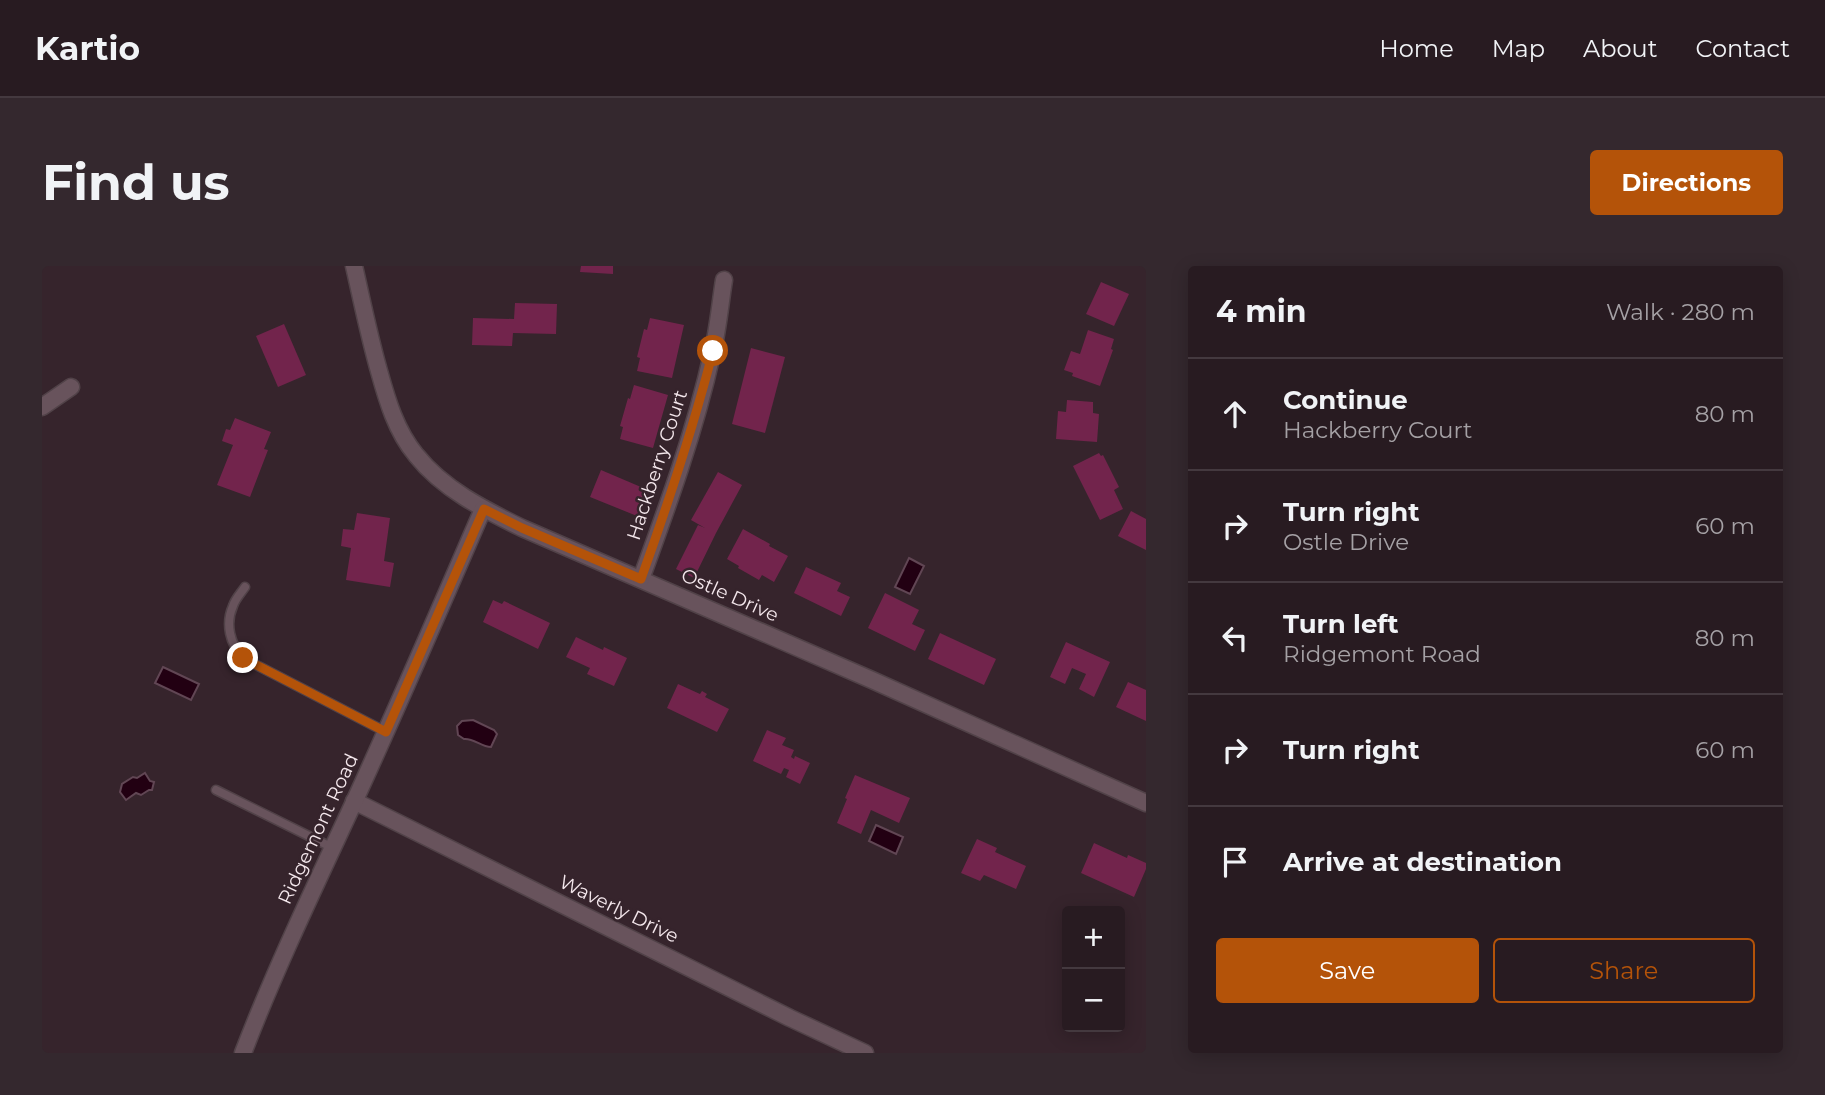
<!DOCTYPE html>
<html lang="en">
<head>
<meta charset="utf-8">
<style>
	body { margin:0; font-family:Montserrat,sans-serif; background:#34282e; color:#f1f3f6 }
	.controls { position:absolute; right:21px; bottom:21px; display:grid; overflow:hidden; border-radius:7px; box-shadow:0 4px 18px #0003 }
	.controls button { width:63px; height:63px; display:grid; place-items:center; padding:0; border:0; border-bottom:2px solid #44393f; background:#281b21; color:#f1f3f6; font:35px sans-serif }
	.stop { position:absolute; width:21px; height:21px; margin:-16px; border:5px solid #b45309; border-radius:50%; background:#fff }
	.stop.end { background:#b45309; border-color:#fff; box-shadow:0 2px 7px #0008 }
	.list { margin:0; padding:0; list-style:none }
	h2 { display:flex; justify-content:space-between; align-items:center; height:91px; margin:0; padding:0 28px; font-size:30px }
	h2 small { font-size:23px; font-weight:400; color:#a5a1a5 }
	.list li { display:grid; grid-template-columns:46px 1fr auto; gap:21px; align-items:center; box-sizing:border-box; height:112px; padding:0 28px; border-top:2px solid #44393f }
	.list b { display:block; font-size:26px; white-space:nowrap }
	.list p { margin:0; font-size:23px; white-space:nowrap; color:#a5a1a5 }
	.list em { font-size:23px; font-style:normal; color:#a5a1a5 }
	.actions { display:flex; gap:14px; padding:21px 28px }
	.actions a { flex:1; padding:16px 0; border:2px solid #b45309; border-radius:7px; text-align:center; font-size:24px; color:#b45309 }
	.actions .main { background:#b45309; color:#fff }
	.icon { flex:none; width:38px; height:38px; fill:none; stroke:currentColor; stroke-width:2; stroke-linecap:round; stroke-linejoin:round }
	.map { position:relative; flex:none; width:1104px; height:787px; overflow:hidden; border-radius:7px }
	header { display:flex; align-items:center; gap:42px; box-sizing:border-box; height:98px; padding:0 35px; background:#281b21; border-bottom:2px solid #44393f }
	header strong { font-size:33px }
	nav { display:flex; gap:38px; margin-inline-start:auto; font-size:24px }
	.intro { display:flex; align-items:center; justify-content:space-between; box-sizing:border-box; height:168px; padding:0 42px }
	h1 { margin:0; font-size:49px }
	.button { padding:18px 32px; border-radius:7px; background:#b45309; color:#fff; font-size:24px; font-weight:700 }
	main { display:flex; gap:42px; padding:0 42px }
	aside { flex:1; background:#281b21; border-radius:7px; box-shadow:0 4px 18px #0003 }
	.map>svg:first-child { display:block }
	.water { fill:#220012; stroke:#614654; stroke-width:2 }
	.building { fill:#72244c }
	.lines { fill:none; stroke-linecap:round; stroke-linejoin:round }
	.lane-casing { stroke:#514248; stroke-width:11 }
	.street-casing { stroke:#514248; stroke-width:19 }
	.lane { stroke:#68535c; stroke-width:8 }
	.street { stroke:#68535c; stroke-width:16 }
	.route { stroke:#b45309; stroke-width:9 }
	.labels { text-anchor:middle; dominant-baseline:central; stroke-width:5; stroke-linejoin:round; paint-order:stroke }
	.street-label { font-size:19px; fill:#f5e8ed; stroke:#36242c }
</style>
</head>
<body>
<header>
<strong>Kartio</strong>
<nav><a>Home</a><a>Map</a><a>About</a><a>Contact</a></nav>
</header>
<div class="intro"><h1>Find us</h1><a class="button">Directions</a></div>
<main>
<div class="map">
<svg width="1104" height="787" viewBox="0 0 1104 787">
	<rect width="100%" height="100%" fill="#36242c"/>
	<g class="water">
		<path d="M867,292L882,300L868,328L853,321Z"/>
		<path d="M121,401L157,418L149,434L113,417Z"/>
		<path d="M431,454L452,464L455,468L449,481C439,481 432,472 422,473L416,469L415,460L420,455Z"/>
		<path d="M103,507L108,515L112,516L110,524H107L99,529L94,527L84,534L78,526L80,518L91,511L95,512Z"/>
		<path d="M834,559L861,571L854,588L827,575Z"/>
	</g>
	<g class="building">
		<path d="M539,0H571V8L538,6Z"/>
		<path d="M1059,16L1087,28L1072,60L1044,48Z"/>
		<path d="M473,37L515,38L514,68L471,67L470,80L430,79L431,52L472,53Z"/>
		<path d="M608,52L642,59L630,112L595,105L598,92L595,91L602,63L605,64Z"/>
		<path d="M242,58L264,109L236,121L214,70Z"/>
		<path d="M1046,64L1072,73L1069,83L1071,84L1058,120L1030,110L1031,107L1022,104L1029,85L1038,88Z"/>
		<path d="M709,82L743,91L723,167L690,158Z"/>
		<path d="M592,119L626,129L611,182L578,173L581,161L578,160L586,132L588,133Z"/>
		<path d="M1025,134L1051,136V147L1057,148L1055,176L1014,173L1016,145L1024,146Z"/>
		<path d="M193,152L229,166L222,183L226,184L208,231L175,219L191,179L180,175L184,163L188,164Z"/>
		<path d="M1057,187L1059,190L1061,189L1077,221L1072,224L1081,243L1058,254L1031,200Z"/>
		<path d="M559,204L606,224L595,250L548,231Z"/>
		<path d="M676,206L700,219L674,267L652,312L634,303L656,259L663,262L649,254Z"/>
		<path d="M1089,245L1104,253V284L1076,270Z"/>
		<path d="M315,247L348,252L342,295L352,297L348,321L304,314L309,282L299,280L301,263L312,264Z"/>
		<path d="M701,263L728,278L727,280L746,290L732,316L720,309L717,314L696,302L697,300L685,293Z"/>
		<path d="M764,301L799,317L795,325L808,331L799,350L752,327Z"/>
		<path d="M843,327L877,344L870,358L883,364L873,385L826,362Z"/>
		<path d="M451,334L460,338L462,335L508,357L496,383L441,356Z"/>
		<path d="M898,367L954,393L942,419L886,393Z"/>
		<path d="M534,371L561,384L562,381L585,392L572,420L545,408L548,402L524,391Z"/>
		<path d="M1024,376L1068,396L1052,431L1037,423L1044,408L1030,402L1023,418L1008,411Z"/>
		<path d="M1086,416L1104,424V455L1074,441Z"/>
		<path d="M636,418L658,428L660,425L665,428L663,431L687,443L675,466L625,442Z"/>
		<path d="M725,464L744,472L740,479L752,484L749,491L752,493L753,490L768,497L758,518L744,511L747,504L742,502L739,508L711,495Z"/>
		<path d="M813,509L868,532L857,557L829,544L819,568L795,557L805,533L803,532Z"/>
		<path d="M935,573L955,582L953,586L984,600L974,623L942,609L938,615L919,607Z"/>
		<path d="M1052,577L1085,592L1086,589L1104,597V603L1092,631L1039,607Z"/>
	</g>
	<g class="lines">
		<g class="lane-casing">
			<g id="lane">
				<path d="M203,321C199,327 193,333 191,340C183,358 188,378 201,392L344,466"/>
				<path d="M174,524L291,582"/>
			</g>
		</g>
		<g class="street-casing">
			<g id="street">
				<path d="M312,0C320,35 327,70 337,105C345,134 354,165 374,189C401,223 441,243 480,262L830,414L1104,537"/>
				<path d="M0,141L29,121"/>
				<path d="M599,313C626,239 653,165 670,88C676,64 678,39 682,14"/>
				<path d="M312,535L748,752L823,787"/>
				<path d="M201,787C234,701 274,618 313,534C357,438 399,340 441,243"/>
			</g>
		</g>
		<use href="#lane" class="lane"/>
		<use href="#street" class="street"/>
	</g>
	<g class="lines">
		<path class="route" d="M201,392L344,466L442,243L480,262L599,313C626,238 651,163 671,85"/>
	</g>
	<g class="labels">
		<g class="street-label">
			<text transform="translate(615 199) rotate(-72)">Hackberry Court</text>
			<text transform="translate(688 329) rotate(24)">Ostle Drive</text>
			<text transform="translate(276 563) rotate(-65)">Ridgemont Road</text>
			<text transform="translate(577 643) rotate(26)">Waverly Drive</text>
		</g>
	</g>
</svg>
<div class="controls">
<button>+</button>
<button>−</button>
</div>
<div class="stop" style="left:671px;top:85px"></div>
<div class="stop end" style="left:201px;top:392px"></div>
</div>
<aside>
<h2>4 min<small>Walk · 280 m</small></h2>
<ul class="list">
<li><svg class="icon" aria-label="ahead" viewBox="0 0 24 24"><path d="M12 20V5M6 11l6-6 6 6"/></svg><div><b>Continue</b><p>Hackberry Court</p></div><em>80 m</em></li>
<li><svg class="icon" aria-label="right" viewBox="0 0 24 24"><path d="M7 20v-9h11M14 6l5 5-5 5"/></svg><div><b>Turn right</b><p>Ostle Drive</p></div><em>60 m</em></li>
<li><svg class="icon" aria-label="left" viewBox="0 0 24 24"><path d="M17 20v-9H6M10 6l-5 5 5 5"/></svg><div><b>Turn left</b><p>Ridgemont Road</p></div><em>80 m</em></li>
<li><svg class="icon" aria-label="right" viewBox="0 0 24 24"><path d="M7 20v-9h11M14 6l5 5-5 5"/></svg><div><b>Turn right</b></div><em>60 m</em></li>
<li><svg class="icon" aria-label="arrive" viewBox="0 0 24 24"><path d="M6 21V4h12l-3 4 3 4H6"/></svg><div><b>Arrive at destination</b></div></li>
</ul>
<div class="actions"><a class="main">Save</a><a>Share</a></div>
</aside>
</main>
</body>
</html>
